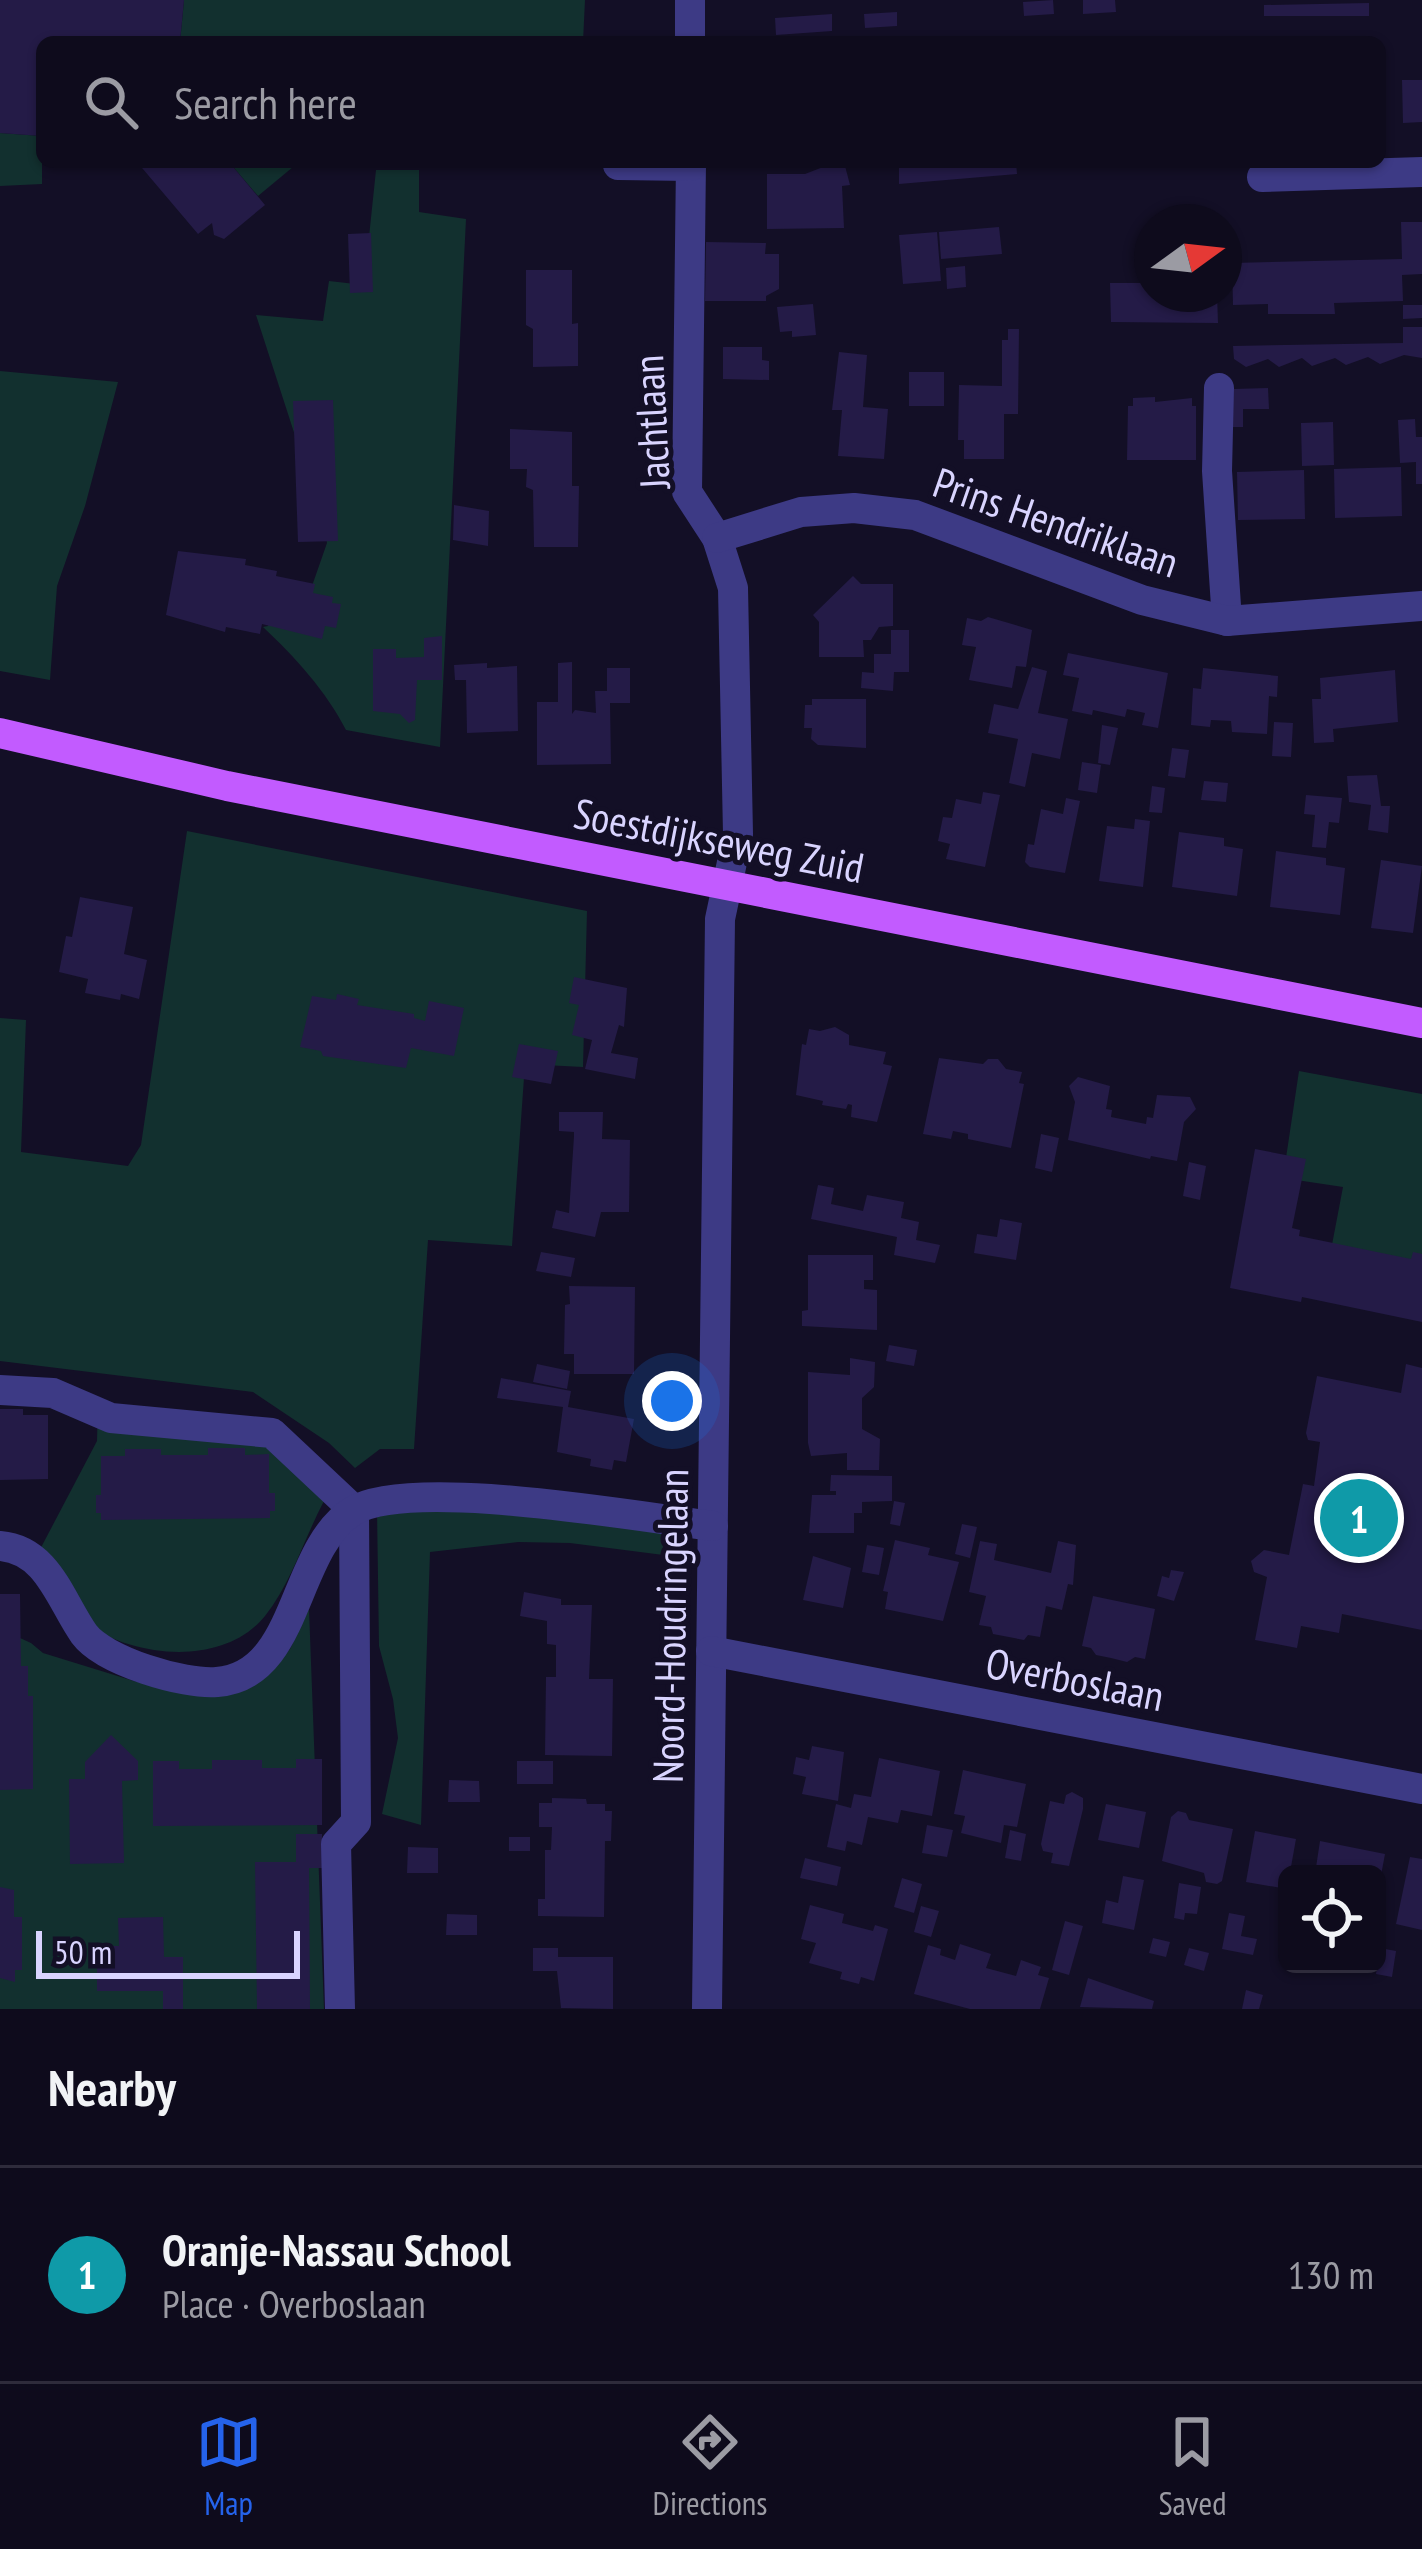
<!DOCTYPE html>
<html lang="en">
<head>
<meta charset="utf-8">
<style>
	body { margin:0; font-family:"PT Sans Narrow",sans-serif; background:#1c1929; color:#f1f3f6 }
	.controls { position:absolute; right:36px; bottom:36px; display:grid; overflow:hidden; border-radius:18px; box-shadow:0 3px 9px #0004 }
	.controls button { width:108px; height:108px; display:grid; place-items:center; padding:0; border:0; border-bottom:3px solid #2e2b3b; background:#0e0b1c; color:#f1f3f6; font:60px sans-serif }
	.compass { position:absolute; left:1134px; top:204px; width:108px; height:108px; border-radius:50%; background:#0e0b1c; box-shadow:0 3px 9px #0004; rotate:75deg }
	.scale { position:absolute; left:36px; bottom:30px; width:264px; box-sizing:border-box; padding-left:12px; border:6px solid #d9d4ff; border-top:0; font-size:33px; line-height:42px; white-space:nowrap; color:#d9d4ff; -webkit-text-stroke:9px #130f26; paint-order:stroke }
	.you { position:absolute; left:672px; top:1401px; width:42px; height:42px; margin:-30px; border:9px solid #fff; border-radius:50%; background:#1a73e8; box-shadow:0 0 0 18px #1a73e833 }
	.badge { display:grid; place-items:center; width:78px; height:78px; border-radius:50%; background:#2563eb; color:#fff; font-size:39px; font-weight:700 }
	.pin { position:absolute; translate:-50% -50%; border:6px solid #fff; box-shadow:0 3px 12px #0006 }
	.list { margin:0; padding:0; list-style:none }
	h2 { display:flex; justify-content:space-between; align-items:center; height:156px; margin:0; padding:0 48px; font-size:51px }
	h2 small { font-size:39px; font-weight:400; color:#9b9ba3 }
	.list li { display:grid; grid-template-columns:78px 1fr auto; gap:36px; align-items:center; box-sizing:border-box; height:216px; padding:0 48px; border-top:3px solid #2e2b3b }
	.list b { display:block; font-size:45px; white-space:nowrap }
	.list p { margin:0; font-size:39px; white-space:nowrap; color:#9b9ba3 }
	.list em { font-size:39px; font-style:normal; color:#9b9ba3 }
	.icon { flex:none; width:66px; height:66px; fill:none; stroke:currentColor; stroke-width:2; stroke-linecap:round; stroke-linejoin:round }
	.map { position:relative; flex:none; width:1422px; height:2009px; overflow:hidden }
	.search { position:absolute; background:#0e0b1c; box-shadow:0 3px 9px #0004; left:36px; right:36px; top:36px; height:132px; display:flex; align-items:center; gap:30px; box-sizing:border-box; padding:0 42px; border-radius:18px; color:#9b9ba3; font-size:45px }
	.sheet { height:372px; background:#0e0b1c }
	nav { display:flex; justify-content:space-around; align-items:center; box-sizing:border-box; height:168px; border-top:3px solid #2e2b3b; background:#0e0b1c; font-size:33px; color:#9b9ba3 }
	nav a { display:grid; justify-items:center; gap:6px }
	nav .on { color:#2563eb }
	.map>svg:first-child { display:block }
	.green { fill:#12302f }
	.building { fill:#241b47 }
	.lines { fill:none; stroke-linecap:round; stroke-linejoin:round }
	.minor { stroke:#3d3a85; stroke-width:30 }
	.major { stroke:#c25bff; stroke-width:30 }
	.labels { text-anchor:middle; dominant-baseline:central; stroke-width:10; stroke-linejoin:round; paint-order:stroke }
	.street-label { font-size:42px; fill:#d9d4ff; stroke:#130f26 }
</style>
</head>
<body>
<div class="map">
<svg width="1422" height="2009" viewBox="0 0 1422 2009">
	<rect width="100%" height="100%" fill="#130f26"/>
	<g class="green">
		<path d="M184,0H585L583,42H180Z"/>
		<path d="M0,133L42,136V184L0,186Z"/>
		<path d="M229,162H299L258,196Z"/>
		<path d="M376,170H419V212L466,219L440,747L346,730C326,691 295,657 263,627L268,626L274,601L305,606L327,543L323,522L256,315L323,321L329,281L364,285Z"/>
		<path d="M0,371L118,382L85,506L57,586L50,680L0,671Z"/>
		<path d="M187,831L587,911L583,1067L525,1064L512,1246L428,1240L414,1449H380L355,1468L329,1443L253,1392L0,1361V1018L26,1020L21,1152L128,1166L141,1145Z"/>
		<path d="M1299,1071L1422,1094V1262L1331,1250L1343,1187L1283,1178Z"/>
		<path d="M98,1403L235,1421L338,1478C308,1521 297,1576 265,1616C224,1667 135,1658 86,1624C66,1610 51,1577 36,1557L97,1441Z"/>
		<path d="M401,1498L681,1529L679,1557L570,1543L518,1542L430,1552L421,1825L382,1814L398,1738L393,1699L379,1646L377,1510Z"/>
		<path d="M309,1609L324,2009H0V1629L31,1643L43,1653L137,1682L275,1667L290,1649Z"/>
	</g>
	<g class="building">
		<path d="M0,0H184L180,42H42V136L0,133Z"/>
		<path d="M1053,0L1054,14L1024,16L1023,2Z"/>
		<path d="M1083,0H1115L1116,12L1083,14Z"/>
		<path d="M1369,3V16H1264V5Z"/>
		<path d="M897,12V26L865,28L864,14Z"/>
		<path d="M832,14V31L776,35L775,18Z"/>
		<path d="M1402,80H1422V122L1403,123Z"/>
		<path d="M137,162H229L265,205L224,239L214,235L212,223L198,234Z"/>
		<path d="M836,162H844L850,185L842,186L844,228L767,229V174H805Z"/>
		<path d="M899,162H1016L1017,174L899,184Z"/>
		<path d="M1401,222H1422V274L1402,275L1403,301L1334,303L1335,314H1268V304L1233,305L1232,263L1402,259Z"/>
		<path d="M999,227L1002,254L941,259L939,232Z"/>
		<path d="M937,232L941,281L903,284L899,235Z"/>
		<path d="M371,233L373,292L350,293L348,234Z"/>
		<path d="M706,242L766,243L765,254H779V289L766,296V301H705Z"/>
		<path d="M965,266L966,287L947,289L946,268Z"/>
		<path d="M526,270H572V324L578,323V366L533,367V329L526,325Z"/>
		<path d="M1110,283H1152V294H1217L1218,323L1111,322Z"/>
		<path d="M813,304L816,335L792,337V331L780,332L777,307Z"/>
		<path d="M1403,305H1422V318L1403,319Z"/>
		<path d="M1403,327H1422V358L1404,355L1380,364L1368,357L1346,365L1335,358L1312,366L1302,358L1279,367L1268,359L1246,367L1234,359L1233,346L1403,343Z"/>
		<path d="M1008,329H1019L1018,414H1004V459H964V440H958L959,385L1002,386V340H1008Z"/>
		<path d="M723,347H762V360L769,361V380L723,379Z"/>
		<path d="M839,352L867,355L863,407L888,409L884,459L838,456L842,410H832Z"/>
		<rect x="909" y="372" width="35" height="34"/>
		<path d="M1268,388L1269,409H1243V427H1230L1234,389Z"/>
		<path d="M1155,397V402L1192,398V406H1196V460H1127L1128,406H1133V398Z"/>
		<path d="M333,400L338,541L298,542L293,401Z"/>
		<path d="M1415,419L1416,437H1422V484H1416V462L1400,463L1398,420Z"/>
		<path d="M1333,422L1334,465L1302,466L1301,423Z"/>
		<path d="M510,429L572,432V486H579L578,547H534L533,490L526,487L527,469H510Z"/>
		<path d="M1401,467L1402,516L1335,518L1334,469Z"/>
		<path d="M1304,470L1305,519L1238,520L1237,472Z"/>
		<path d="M454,505L489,511L488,546L453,540Z"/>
		<path d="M178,551L246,559L245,565L277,571L276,576L315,584L313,593L333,597L332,603L341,604L336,628L325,626L322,639L262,624L260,634L226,627L225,632L166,615Z"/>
		<path d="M853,576L861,584H893V626L879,627L871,640H863L864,657H819V622L813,615Z"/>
		<path d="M988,617L1032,630L1026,667L1016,666L1012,688L969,680L976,647L962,645L967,618L981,621Z"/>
		<path d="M891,630H909V672H894L893,691L861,688L862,672L874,673V654H891Z"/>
		<path d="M442,636V680H417L415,720L409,723L400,714L373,711V649H396V658L424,657V638Z"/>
		<path d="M1068,653L1168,673L1158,728L1142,725L1145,713L1127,709L1125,717L1093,710L1092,715L1072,711L1079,678L1063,675Z"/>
		<path d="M572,662V714L575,710L596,713L595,691H607V668H630V703H610L611,764L537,765V702H558V663Z"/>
		<path d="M487,663V668L517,666L518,731L467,733L466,680H455L454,665Z"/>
		<path d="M1032,667L1047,671L1038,713L1068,719L1060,759L1032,753L1025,787L1009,783L1018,739L988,733L994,704L1018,709Z"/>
		<path d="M1203,668L1278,676L1277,697L1269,696L1267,734L1232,732L1231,721L1211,720L1210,727L1191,725L1193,688L1201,689Z"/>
		<path d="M1395,670L1398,722L1333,729L1334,742L1314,743L1312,699H1321L1320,678Z"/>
		<path d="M812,699H866V748L818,745L811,739L812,728H804L805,705H812Z"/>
		<path d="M1274,722L1293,723L1291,757L1272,756Z"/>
		<path d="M1102,725L1118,728L1110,765L1098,763Z"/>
		<path d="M1172,748L1189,750L1185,778L1168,776Z"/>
		<path d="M1082,762L1101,765L1097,793L1078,790Z"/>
		<path d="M1377,775L1381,806H1390L1388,833L1368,830L1371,805L1349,802L1347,776Z"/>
		<path d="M1204,781L1228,783L1226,802L1201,800Z"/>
		<path d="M1152,786L1165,788L1162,813L1149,812Z"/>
		<path d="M983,792L1000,795L985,867L946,859L950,844L938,841L943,817L952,818L956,799L981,804Z"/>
		<path d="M1306,795L1342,798L1339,823L1329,822L1326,848L1312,847L1315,815L1304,814Z"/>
		<path d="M1066,798L1080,801L1065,873L1030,867L1025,862L1028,844L1034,845L1041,809L1063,814Z"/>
		<path d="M1135,819L1150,821L1143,887L1099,881L1107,826L1134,829Z"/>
		<path d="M1179,832L1224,838V846L1243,849L1237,896L1172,887Z"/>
		<path d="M1276,851L1326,858V865L1345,868L1340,915L1270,907Z"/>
		<path d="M1381,860L1422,866L1413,933L1371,928Z"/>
		<path d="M80,897L133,907L124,954L147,960L139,999L121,994L120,1000L85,993L88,979L59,972L66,936L72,937Z"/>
		<path d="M574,977L627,988L624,1027L619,1025L611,1053L638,1058L635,1079L585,1069L592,1040L572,1035L579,1005L569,1003Z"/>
		<path d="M337,994L359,999L357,1005L414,1014V1018L425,1021L429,1001L464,1008L454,1056L411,1048L406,1068L323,1056L321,1051L300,1047L312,996L336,1000Z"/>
		<path d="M835,1027L849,1035V1045L886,1052L883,1064L892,1066L877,1122L851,1117L852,1105L848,1104L846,1109L822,1105L823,1101L796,1095L802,1044L806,1045L809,1029L820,1031Z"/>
		<path d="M519,1044L558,1051L551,1084L512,1077Z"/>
		<path d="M939,1058L983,1064L988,1059H998L1006,1069L1022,1072L1019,1083L1024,1084L1011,1148L968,1139V1134L953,1131L951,1139L923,1134Z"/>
		<path d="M1078,1077L1110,1086L1106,1109L1112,1110L1111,1117L1146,1124L1147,1117L1153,1118L1157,1095L1190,1097L1196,1109L1184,1122L1177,1161L1151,1156L1150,1159L1068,1140L1075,1102L1069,1086Z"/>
		<path d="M559,1112H603L602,1139L630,1140L629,1212H601L595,1237L552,1228L556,1210L569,1213L574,1136V1132L559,1131Z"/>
		<path d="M1041,1134L1059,1138L1052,1172L1035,1168Z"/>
		<path d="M1255,1149L1306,1159L1292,1228L1300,1230L1299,1236L1411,1259L1413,1252L1422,1254V1322L1302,1297L1301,1302L1230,1288Z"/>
		<path d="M1189,1162L1206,1166L1200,1200L1183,1196Z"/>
		<path d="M818,1185L834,1188L831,1204L863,1211L867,1195L904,1202L901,1218L919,1222L916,1240L940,1245L935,1263L894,1255L897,1237L811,1219Z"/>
		<path d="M1000,1219L1022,1223L1016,1260L974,1253L977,1234L997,1237Z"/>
		<path d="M541,1252L575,1258L571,1277L536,1271Z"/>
		<path d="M808,1255H873V1280H864V1289L877,1290V1330L802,1326V1311L808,1310Z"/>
		<path d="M569,1286L635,1287L634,1374H574V1354H564L565,1305L570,1304Z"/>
		<path d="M889,1345L917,1350L914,1366L886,1361Z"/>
		<path d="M850,1358L875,1362L874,1387L862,1398V1429L880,1439L879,1470H847V1453L811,1456L808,1443V1372L850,1375Z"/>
		<path d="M537,1364L570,1371L567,1389L533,1382Z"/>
		<path d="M1406,1364L1422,1368V1630L1342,1614L1339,1633L1301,1626L1297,1648L1255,1640L1267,1577L1254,1572L1251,1561L1264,1550L1289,1555L1303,1484L1314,1486L1320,1442L1308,1440L1306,1433L1317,1376L1401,1393Z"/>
		<path d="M501,1378L571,1391L568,1407L634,1419L626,1462L614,1460L612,1470L590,1466L591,1459L557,1452L563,1407L497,1398Z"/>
		<path d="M0,1409H23V1415H48V1479L0,1480Z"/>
		<path d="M208,1448H245V1455L269,1454V1493H275V1511H270V1518L101,1520V1513H96V1495H101V1456H125V1449H161V1455H208Z"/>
		<path d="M831,1475L892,1476V1501L862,1502V1513H854V1533H809L812,1495H836V1491H830Z"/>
		<path d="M894,1501L905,1503L900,1526L890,1524Z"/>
		<path d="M962,1524L977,1527L970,1558L955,1554Z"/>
		<path d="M895,1540L930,1548L928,1555L959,1562L943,1621L885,1609L888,1592L883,1591Z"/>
		<path d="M980,1541L997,1544L994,1560L1051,1573L1058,1541L1076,1545L1073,1585L1068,1584L1062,1610L1046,1606L1040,1637L1028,1635L1024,1640L993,1634L991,1627L979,1625L986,1596L969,1592Z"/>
		<path d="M867,1545L884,1548L879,1575L862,1572Z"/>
		<path d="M813,1556L851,1568L843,1608L803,1600Z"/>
		<path d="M1171,1570L1184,1572L1174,1601L1157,1596L1162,1576L1169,1578Z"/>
		<path d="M524,1592L561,1599V1605H592L589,1679H613L612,1756L545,1755L546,1677H556V1645L547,1644V1621L520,1616Z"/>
		<path d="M0,1594H20L21,1666H28V1696H33V1789L0,1790Z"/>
		<path d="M1093,1596L1155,1609L1145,1659L1135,1657L1127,1662L1111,1658L1096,1655L1091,1648L1082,1646Z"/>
		<path d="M111,1735L138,1761V1780L122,1781L124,1863L70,1864L69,1779H85V1762Z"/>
		<path d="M812,1746L844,1752L838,1801L802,1794L806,1777L793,1774L796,1757L809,1760Z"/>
		<path d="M879,1758L940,1771L932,1816L901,1810L898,1823L868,1817L862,1845L847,1841L845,1851L827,1847L836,1804L851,1808L854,1794L871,1797Z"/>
		<path d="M296,1759H322V1825L153,1826V1761H179V1769H212V1760H262V1768H296Z"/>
		<rect x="517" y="1761" width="36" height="23"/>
		<path d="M963,1770L1026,1784L1017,1827L1004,1825L1001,1843L961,1833L965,1816L954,1814Z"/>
		<path d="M449,1780L479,1781L480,1802H448Z"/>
		<path d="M1072,1792L1083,1798V1809L1069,1866L1051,1863L1053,1853L1043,1851L1041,1844L1050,1801L1064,1804L1066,1795Z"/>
		<path d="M552,1798L586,1799L587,1804H605V1811H612L611,1841H605L604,1917L538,1916V1899H545V1850H551L552,1827H539V1803H552Z"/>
		<path d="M1106,1804L1146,1812L1139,1848L1098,1840Z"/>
		<path d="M1178,1811L1186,1813L1189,1820L1233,1829L1222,1881L1217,1884L1206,1882L1204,1873L1162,1861L1171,1817Z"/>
		<path d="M927,1825L953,1830L947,1857L922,1853Z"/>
		<path d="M1010,1830L1026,1834L1021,1861L1005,1858Z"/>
		<path d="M1255,1831L1296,1839L1287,1889L1246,1882Z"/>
		<path d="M296,1834H322V1868H309L310,2009H257L255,1862H296Z"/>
		<rect x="509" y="1837" width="21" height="14"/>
		<path d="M1320,1841L1385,1854L1379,1886L1377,1874H1315Z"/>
		<path d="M408,1847L438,1848V1873H407Z"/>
		<path d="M1410,1857L1422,1859V1930L1396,1924Z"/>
		<path d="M805,1858L841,1867L837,1886L800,1878Z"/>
		<path d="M1123,1876L1144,1880L1134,1930L1102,1923L1106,1900L1118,1903Z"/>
		<path d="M902,1878L922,1884L914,1913L894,1907Z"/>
		<path d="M1179,1883L1201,1887L1197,1914L1185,1913L1184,1920L1174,1918Z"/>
		<path d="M0,1887L14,1890V1917H22V1970H15V1982L0,1978Z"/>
		<path d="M810,1905L844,1914L842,1923L873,1931L875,1925L888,1929L874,1981L861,1977L859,1984L840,1979L842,1972L809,1963L816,1943L801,1939Z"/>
		<path d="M921,1906L939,1911L931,1937L914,1932Z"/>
		<path d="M1229,1913L1245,1916L1241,1936L1257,1939L1253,1955L1222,1949Z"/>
		<path d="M447,1914L477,1915V1935H446Z"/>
		<path d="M163,1917L164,1957H183V2009H163V1991H97V1946H119L118,1918Z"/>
		<path d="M1065,1921L1083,1926L1069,1975L1052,1970Z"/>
		<path d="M1153,1938L1170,1942L1166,1957L1149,1953Z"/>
		<path d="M960,1944L991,1954L986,1968L1016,1976L1021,1960L1041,1967L1038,1975L1049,1978L1040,2009H970L914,1994L928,1945L941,1949L940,1955L955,1960Z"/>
		<path d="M533,1948H558V1957H613V2009L561,2008L557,1971H533Z"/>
		<path d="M1189,1948L1209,1953L1204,1971L1184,1965Z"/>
		<path d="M1380,1948L1396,1951L1392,1977L1376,1974Z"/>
		<path d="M1088,1978L1154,2001L1152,2009L1080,2007Z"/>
		<path d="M1246,1990L1263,1995L1259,2009H1242Z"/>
	</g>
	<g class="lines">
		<g class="minor">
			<path d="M690,0V42"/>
			<path d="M691,162L687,492L717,538L733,588L738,834L720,919L707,2009"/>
			<path d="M618,165L691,166"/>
			<path d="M1262,177L1422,172"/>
			<path d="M1219,388L1217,471L1227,621"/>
			<path d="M717,538L801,512L854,508L915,515L1142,600L1227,621L1422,606"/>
			<path d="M0,1390L53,1393L111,1418L272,1433L354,1510L356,1822L336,1844L340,2009"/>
			<path d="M0,1546C48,1550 60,1600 84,1634C104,1661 184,1685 217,1682C300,1676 291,1550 353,1511C410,1476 638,1517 713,1526"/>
			<path d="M711,1651L1422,1789"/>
		</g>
		<path class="major" d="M0,733L227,786L1422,1023"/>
	</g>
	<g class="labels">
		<g class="street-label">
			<text transform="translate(651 422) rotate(-93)">Jachtlaan</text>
			<text transform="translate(1056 522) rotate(19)">Prins Hendriklaan</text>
			<text transform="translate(719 840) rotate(11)">Soestdijkseweg Zuid</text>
			<text transform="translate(670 1626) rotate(-89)">Noord-Houdringelaan</text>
			<text transform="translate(1075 1679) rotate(11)">Overboslaan</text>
		</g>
	</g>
</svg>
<div class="controls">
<button><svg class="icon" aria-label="locate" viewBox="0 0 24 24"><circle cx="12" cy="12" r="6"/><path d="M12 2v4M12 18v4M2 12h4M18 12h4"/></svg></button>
</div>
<svg class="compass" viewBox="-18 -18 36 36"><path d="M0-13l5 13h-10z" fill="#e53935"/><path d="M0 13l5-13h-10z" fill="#9b9ba3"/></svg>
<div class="scale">50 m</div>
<div class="you"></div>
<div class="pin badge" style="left:1359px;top:1518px;background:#0f9aa8">1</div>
<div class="search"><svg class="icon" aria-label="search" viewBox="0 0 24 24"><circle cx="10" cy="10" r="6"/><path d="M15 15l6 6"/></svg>Search here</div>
</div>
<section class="sheet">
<h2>Nearby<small></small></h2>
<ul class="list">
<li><span class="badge" style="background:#0f9aa8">1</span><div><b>Oranje-Nassau School</b><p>Place · Overboslaan</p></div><em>130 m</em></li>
</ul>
</section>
<nav>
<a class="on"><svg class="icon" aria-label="map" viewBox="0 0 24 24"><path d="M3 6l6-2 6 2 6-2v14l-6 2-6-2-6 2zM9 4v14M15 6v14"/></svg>Map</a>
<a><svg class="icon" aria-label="directions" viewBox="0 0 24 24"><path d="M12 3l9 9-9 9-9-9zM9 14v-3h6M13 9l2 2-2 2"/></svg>Directions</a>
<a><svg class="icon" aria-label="saved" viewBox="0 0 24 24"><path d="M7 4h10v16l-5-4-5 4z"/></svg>Saved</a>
</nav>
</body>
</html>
